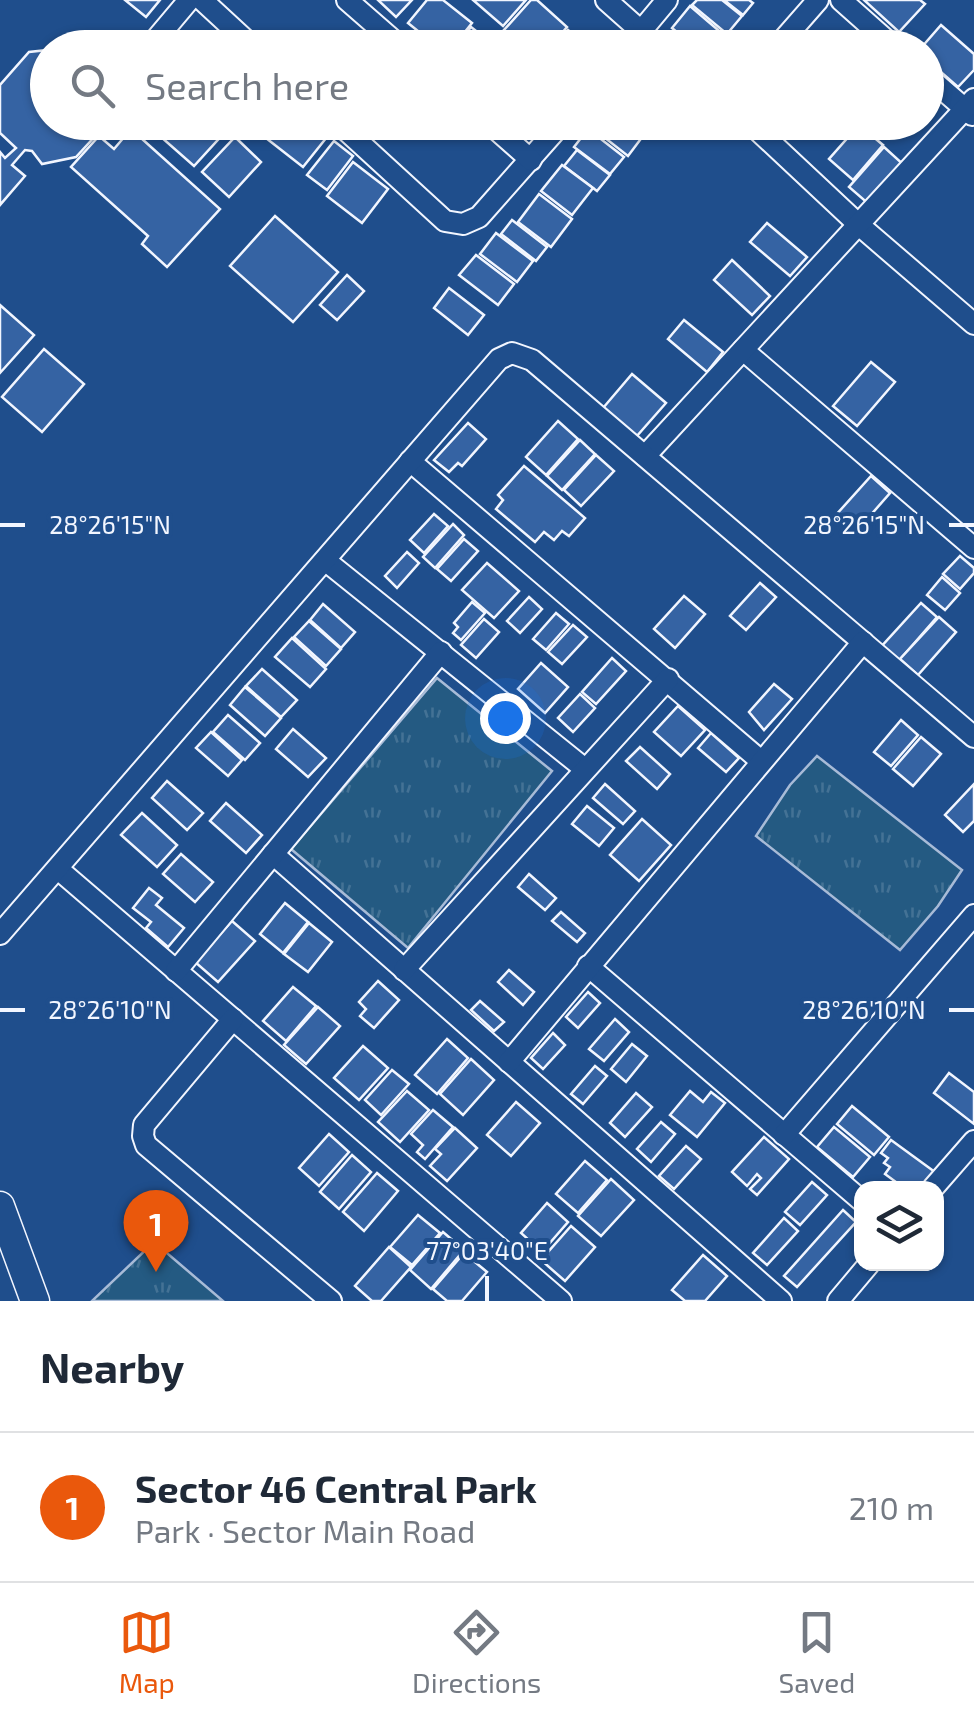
<!DOCTYPE html>
<html lang="en">
<head>
<meta charset="utf-8">
<style>
	body { margin:0; font-family:"Exo 2",sans-serif; background:#f6f6f7; color:#1f2937 }
	.controls { position:absolute; right:30px; bottom:30px; display:grid; overflow:hidden; border-radius:20px; box-shadow:0 2px 8px #0004 }
	.controls button { width:90px; height:90px; display:grid; place-items:center; padding:0; border:0; border-bottom:2px solid #e0e1e3; background:#fff; color:#1f2937; font:50px sans-serif }
	.you { position:absolute; left:505px; top:718px; width:35px; height:35px; margin:-25px; border:8px solid #fff; border-radius:50%; background:#1a73e8; box-shadow:0 0 0 15px #1a73e833 }
	.badge { display:grid; place-items:center; width:65px; height:65px; border-radius:50%; background:#ea580c; color:#fff; font-size:32px; font-weight:700 }
	.pin { position:absolute; translate:-50% -82px; filter:drop-shadow(0 2px 5px #0008) }
	.pin::after { content:''; position:absolute; top:52px; width:35px; height:30px; background:inherit; clip-path:polygon(0 0,100% 0,50% 100%) }
	.list { margin:0; padding:0; list-style:none }
	h2 { display:flex; justify-content:space-between; align-items:center; height:130px; margin:0; padding:0 40px; font-size:42px }
	h2 small { font-size:32px; font-weight:400; color:#747a83 }
	.list li { display:grid; grid-template-columns:65px 1fr auto; gap:30px; align-items:center; box-sizing:border-box; height:150px; padding:0 40px; border-top:2px solid #e0e1e3 }
	.list b { display:block; font-size:38px; white-space:nowrap }
	.list p { margin:0; font-size:32px; white-space:nowrap; color:#747a83 }
	.list em { font-size:32px; font-style:normal; color:#747a83 }
	.icon { flex:none; width:55px; height:55px; fill:none; stroke:currentColor; stroke-width:2; stroke-linecap:round; stroke-linejoin:round }
	.map { position:relative; flex:none; width:974px; height:1301px; overflow:hidden }
	.search { position:absolute; background:#fff; box-shadow:0 2px 8px #0004; left:30px; right:30px; top:30px; height:110px; display:flex; align-items:center; gap:25px; box-sizing:border-box; padding:0 35px; border-radius:55px; color:#747a83; font-size:38px }
	.sheet { height:280px; background:#fff }
	nav { display:flex; justify-content:space-around; align-items:center; box-sizing:border-box; height:140px; border-top:2px solid #e0e1e3; background:#fff; font-size:28px; color:#747a83 }
	nav a { display:grid; justify-items:center; gap:5px }
	nav .on { color:#ea580c }
	.map>svg:first-child { display:block }
	.park { fill:url(#park-tufts); stroke:#a8bbd7; stroke-width:2.5 }
	.building { fill:#3563a3; stroke:#f2f6ff; stroke-width:2.5 }
	.lines { fill:none; stroke-linecap:round; stroke-linejoin:round }
	.street-casing { stroke:#f2f6ff; stroke-width:24 }
	.secondary-casing { stroke:#f2f6ff; stroke-width:31 }
	.street { stroke:#1f4e8c; stroke-width:20 }
	.secondary { stroke:#1f4e8c; stroke-width:28 }
	.ticks { fill:none; stroke:#f2f6ff; stroke-width:4 }
	.ticks-label { font-size:25px; text-anchor:middle; fill:#f2f6ff; stroke:#1f4e8c; stroke-width:8; stroke-linejoin:round; paint-order:stroke }
</style>
</head>
<body>
<div class="map">
<svg width="974" height="1301" viewBox="0 0 974 1301">
	<defs>
		<pattern id="park-tufts" width="24" height="20" patternUnits="userSpaceOnUse" patternTransform="scale(2.5)"><rect width="24" height="20" fill="#245a82"/><path d="M3 7l-1-3M5 7V3M7 7l1-3M15 17l-1-3M17 17v-4M19 17l1-3" fill="none" stroke="#447295"/></pattern>
	</defs>
	<rect width="100%" height="100%" fill="#1f4e8c"/>
	<g class="park">
		<path d="M437,678L552,771L408,948L291,849Z"/>
		<path d="M817,756L962,870L938,906L900,950L756,836L790,785Z"/>
		<path d="M154,1242L223,1301H92Z"/>
	</g>
	<g class="building">
		<path d="M125,0H160L146,17Z"/>
		<path d="M378,0H412L396,17Z"/>
		<path d="M427,0H443L472,23L452,48H439L408,23Z"/>
		<path d="M473,0H526L503,26Z"/>
		<path d="M531,0H537L567,27L549,48H524L504,30Z"/>
		<path d="M697,0H722L742,16L727,34L692,5Z"/>
		<path d="M724,0H749L753,3L743,15Z"/>
		<path d="M864,0H920L925,4L899,32Z"/>
		<path d="M690,6L725,36L716,48H696L672,28Z"/>
		<path d="M941,25L974,54V70L958,87L926,59V48H921Z"/>
		<path d="M471,27L498,48H454Z"/>
		<path d="M568,30L589,48H553Z"/>
		<path d="M203,33L221,48H191Z"/>
		<path d="M48,50V122H108L76,157L42,164L32,151L25,150L12,165L25,176L0,205V152L5,158L16,148L0,133V85L29,52Z"/>
		<path d="M144,122H214L225,132L194,166Z"/>
		<path d="M264,122H308L327,137L303,167L257,131Z"/>
		<path d="M601,122H625L643,136L628,156L595,130Z"/>
		<path d="M628,122H659L647,137Z"/>
		<path d="M859,125L883,145L853,180L829,159Z"/>
		<path d="M131,129L220,209L167,267L142,244L148,236L71,167L99,136L114,149Z"/>
		<path d="M588,129L624,157L610,174L574,147Z"/>
		<path d="M235,137L261,162L229,197L202,172Z"/>
		<path d="M334,141L353,156L327,190L307,175Z"/>
		<path d="M884,147L905,166L871,206L849,187Z"/>
		<path d="M577,150L610,175L597,191L564,166Z"/>
		<path d="M353,162L388,189L362,223L327,196Z"/>
		<path d="M562,165L593,188L572,215L541,191Z"/>
		<path d="M539,194L572,219L551,247L518,222Z"/>
		<path d="M275,216L338,272L293,322L230,266Z"/>
		<path d="M512,220L547,247L536,261L501,234Z"/>
		<path d="M767,223L807,257L790,276L750,242Z"/>
		<path d="M496,233L533,261L517,282L480,254Z"/>
		<path d="M476,255L514,284L498,305L459,275Z"/>
		<path d="M732,260L770,296L752,315L714,280Z"/>
		<path d="M347,275L364,291L337,320L320,305Z"/>
		<path d="M449,288L484,315L468,335L434,308Z"/>
		<path d="M0,305L34,335L0,373Z"/>
		<path d="M684,320L723,352L707,372L668,339Z"/>
		<path d="M44,349L84,384L42,432L2,397Z"/>
		<path d="M871,362L895,382L857,426L833,406Z"/>
		<path d="M632,374L666,403L636,437L603,408Z"/>
		<path d="M558,421L578,439L546,475L526,457Z"/>
		<path d="M468,423L486,439L462,466L458,463L449,472L434,460Z"/>
		<path d="M580,440L595,454L562,490L547,476Z"/>
		<path d="M596,455L614,471L581,506L564,490Z"/>
		<path d="M524,466L585,518L569,536L562,531L554,540L544,532L535,542L496,509L503,500L498,495Z"/>
		<path d="M871,476L890,493L855,533L835,516Z"/>
		<path d="M434,514L448,526L424,553L410,540Z"/>
		<path d="M453,524L464,535L435,568L423,557Z"/>
		<path d="M464,539L478,551L451,581L437,569Z"/>
		<path d="M407,552L419,563L397,588L385,576Z"/>
		<path d="M960,556L974,568V573L960,589L943,574Z"/>
		<path d="M487,563L519,591L494,618L462,590Z"/>
		<path d="M942,577L960,593L945,610L927,595Z"/>
		<path d="M760,583L776,597L746,630L730,616Z"/>
		<path d="M684,596L705,614L675,648L654,629Z"/>
		<path d="M529,597L542,609L520,633L507,621Z"/>
		<path d="M472,602L485,613L461,640L453,633L458,627L454,623Z"/>
		<path d="M921,603L937,617L897,663L880,648Z"/>
		<path d="M323,604L355,632L341,648L310,620Z"/>
		<path d="M556,613L569,624L546,650L533,639Z"/>
		<path d="M939,617L956,632L918,675L900,659Z"/>
		<path d="M484,619L499,632L476,658L461,645Z"/>
		<path d="M309,621L341,649L326,666L294,637Z"/>
		<path d="M573,625L587,637L562,664L548,652Z"/>
		<path d="M292,638L326,669L310,687L275,657Z"/>
		<path d="M612,658L626,671L596,704L582,692Z"/>
		<path d="M541,663L568,687L545,713L518,689Z"/>
		<path d="M262,669L297,700L281,717L246,686Z"/>
		<path d="M774,684L792,699L764,730L749,712Z"/>
		<path d="M245,687L281,718L265,736L230,705Z"/>
		<path d="M580,694L595,708L573,732L558,718Z"/>
		<path d="M678,706L705,730L681,756L654,732Z"/>
		<path d="M228,715L260,743L245,760L213,732Z"/>
		<path d="M901,720L918,735L891,766L874,752Z"/>
		<path d="M293,729L326,758L308,777L276,749Z"/>
		<path d="M211,732L242,760L228,776L196,748Z"/>
		<path d="M711,733L739,758L726,772L698,748Z"/>
		<path d="M921,737L941,754L913,786L893,769Z"/>
		<path d="M640,747L670,774L657,789L626,761Z"/>
		<path d="M167,781L203,813L187,830L152,798Z"/>
		<path d="M605,784L635,811L623,824L593,798Z"/>
		<path d="M974,784V821L963,832L945,815Z"/>
		<path d="M226,803L262,835L246,853L210,821Z"/>
		<path d="M587,806L614,828L599,846L572,824Z"/>
		<path d="M142,813L177,845L157,867L121,835Z"/>
		<path d="M642,819L671,845L639,881L610,855Z"/>
		<path d="M181,854L213,882L195,902L163,874Z"/>
		<path d="M529,874L556,898L545,910L518,887Z"/>
		<path d="M149,888L162,898L156,905L184,928L168,947L146,928L151,922L133,908Z"/>
		<path d="M285,903L308,922L283,953L260,934Z"/>
		<path d="M561,912L585,933L577,942L552,921Z"/>
		<path d="M232,921L255,941L218,982L195,962Z"/>
		<path d="M309,923L332,942L308,972L284,954Z"/>
		<path d="M509,970L534,992L523,1005L498,982Z"/>
		<path d="M378,981L399,1000L374,1028L360,1016L366,1009L359,1002Z"/>
		<path d="M293,987L316,1006L286,1041L263,1021Z"/>
		<path d="M588,992L600,1003L578,1028L566,1017Z"/>
		<path d="M480,1001L504,1022L494,1031L471,1010Z"/>
		<path d="M318,1007L340,1026L306,1064L284,1045Z"/>
		<path d="M615,1019L629,1032L604,1061L589,1049Z"/>
		<path d="M553,1033L565,1045L543,1069L531,1058Z"/>
		<path d="M447,1039L468,1058L437,1094L415,1075Z"/>
		<path d="M632,1044L647,1056L626,1082L611,1069Z"/>
		<path d="M363,1046L388,1068L359,1100L334,1078Z"/>
		<path d="M471,1059L494,1080L463,1115L440,1094Z"/>
		<path d="M595,1066L607,1076L583,1104L571,1094Z"/>
		<path d="M392,1070L409,1084L381,1115L365,1100Z"/>
		<path d="M949,1073L974,1092V1124L934,1093Z"/>
		<path d="M407,1091L429,1110L400,1142L378,1122Z"/>
		<path d="M690,1091L703,1102L711,1092L725,1103L697,1137L670,1115Z"/>
		<path d="M636,1093L652,1107L625,1137L610,1123Z"/>
		<path d="M516,1102L540,1123L511,1156L487,1135Z"/>
		<path d="M852,1106L889,1137L874,1155L837,1124Z"/>
		<path d="M433,1110L453,1127L425,1159L417,1152L423,1145L411,1134Z"/>
		<path d="M661,1122L675,1134L651,1162L637,1149Z"/>
		<path d="M834,1127L870,1157L853,1177L817,1147Z"/>
		<path d="M455,1128L477,1148L447,1181L430,1166L441,1154L435,1149Z"/>
		<path d="M329,1134L349,1152L319,1186L299,1168Z"/>
		<path d="M764,1137L789,1159L757,1195L750,1189L761,1178L757,1174L747,1186L732,1172Z"/>
		<path d="M891,1140L939,1175L929,1188H904L885,1174L890,1167L884,1163L888,1158L881,1153Z"/>
		<path d="M686,1146L701,1159L674,1189L659,1176Z"/>
		<path d="M352,1155L371,1172L339,1209L320,1192Z"/>
		<path d="M585,1161L607,1180L578,1213L556,1194Z"/>
		<path d="M377,1173L398,1191L364,1231L343,1212Z"/>
		<path d="M611,1179L634,1200L601,1236L578,1216Z"/>
		<path d="M812,1182L827,1195L800,1225L785,1212Z"/>
		<path d="M547,1203L568,1222L542,1252L521,1233Z"/>
		<path d="M843,1210L856,1222L797,1287L784,1276Z"/>
		<path d="M418,1215L440,1233L412,1265L390,1247Z"/>
		<path d="M784,1218L798,1231L767,1265L753,1253Z"/>
		<path d="M571,1226L595,1247L565,1281L541,1260Z"/>
		<path d="M443,1232L464,1250L431,1289L410,1270Z"/>
		<path d="M389,1247L411,1267L381,1301H372L355,1286Z"/>
		<path d="M464,1253L487,1272L462,1301H447L433,1289Z"/>
		<path d="M703,1255L727,1276L705,1301H685L672,1290Z"/>
	</g>
	<g class="lines">
		<g class="street-casing">
			<g id="street">
				<path d="M202,0L254,48"/>
				<path d="M347,0L402,48"/>
				<path d="M606,0L660,48"/>
				<path d="M841,0L895,48"/>
				<path d="M152,44L189,0"/>
				<path d="M627,48L667,0"/>
				<path d="M776,48L818,0"/>
				<path d="M926,75L972,115"/>
				<path d="M337,122L445,221L463,224L479,217L563,122"/>
				<path d="M488,122L531,160"/>
				<path d="M749,122L859,225L974,324"/>
				<path d="M743,350L974,548"/>
				<path d="M645,456L974,99"/>
				<path d="M410,461L761,761"/>
				<path d="M326,561L585,769"/>
				<path d="M273,854L781,1301"/>
				<path d="M58,869L561,1301"/>
				<path d="M0,934L499,359L512,353L532,360L974,737"/>
				<path d="M588,966L862,1201"/>
				<path d="M404,970L668,679"/>
				<path d="M176,971L441,652"/>
				<path d="M233,1019L144,1125L143,1136L146,1145L331,1301"/>
				<path d="M509,1062L863,642"/>
				<path d="M784,1135L974,915"/>
				<path d="M933,1188L974,1141"/>
				<path d="M838,1301L869,1264"/>
			</g>
		</g>
		<g class="secondary-casing">
			<path id="secondary" d="M0,1206L35,1301"/>
		</g>
		<use href="#street" class="street"/>
		<use href="#secondary" class="secondary"/>
	</g>
	<path class="ticks" d="M0,525H25M949,525H974M0,1010H25M949,1010H974M487,1276V1301"/>
	<g class="ticks-label">
		<text x="110" y="534">28°26'15"N</text>
		<text x="864" y="534">28°26'15"N</text>
		<text x="110" y="1019">28°26'10"N</text>
		<text x="864" y="1019">28°26'10"N</text>
		<text x="487" y="1260">77°03'40"E</text>
	</g>
</svg>
<div class="controls">
<button><svg class="icon" aria-label="layers" viewBox="0 0 24 24"><path d="M12 4l9 5-9 5-9-5zM3 14l9 5 9-5"/></svg></button>
</div>
<div class="you"></div>
<div class="pin badge" style="left:156px;top:1272px">1</div>
<div class="search"><svg class="icon" aria-label="search" viewBox="0 0 24 24"><circle cx="10" cy="10" r="6"/><path d="M15 15l6 6"/></svg>Search here</div>
</div>
<section class="sheet">
<h2>Nearby<small></small></h2>
<ul class="list">
<li><span class="badge">1</span><div><b>Sector 46 Central Park</b><p>Park · Sector Main Road</p></div><em>210 m</em></li>
</ul>
</section>
<nav>
<a class="on"><svg class="icon" aria-label="map" viewBox="0 0 24 24"><path d="M3 6l6-2 6 2 6-2v14l-6 2-6-2-6 2zM9 4v14M15 6v14"/></svg>Map</a>
<a><svg class="icon" aria-label="directions" viewBox="0 0 24 24"><path d="M12 3l9 9-9 9-9-9zM9 14v-3h6M13 9l2 2-2 2"/></svg>Directions</a>
<a><svg class="icon" aria-label="saved" viewBox="0 0 24 24"><path d="M7 4h10v16l-5-4-5 4z"/></svg>Saved</a>
</nav>
</body>
</html>
